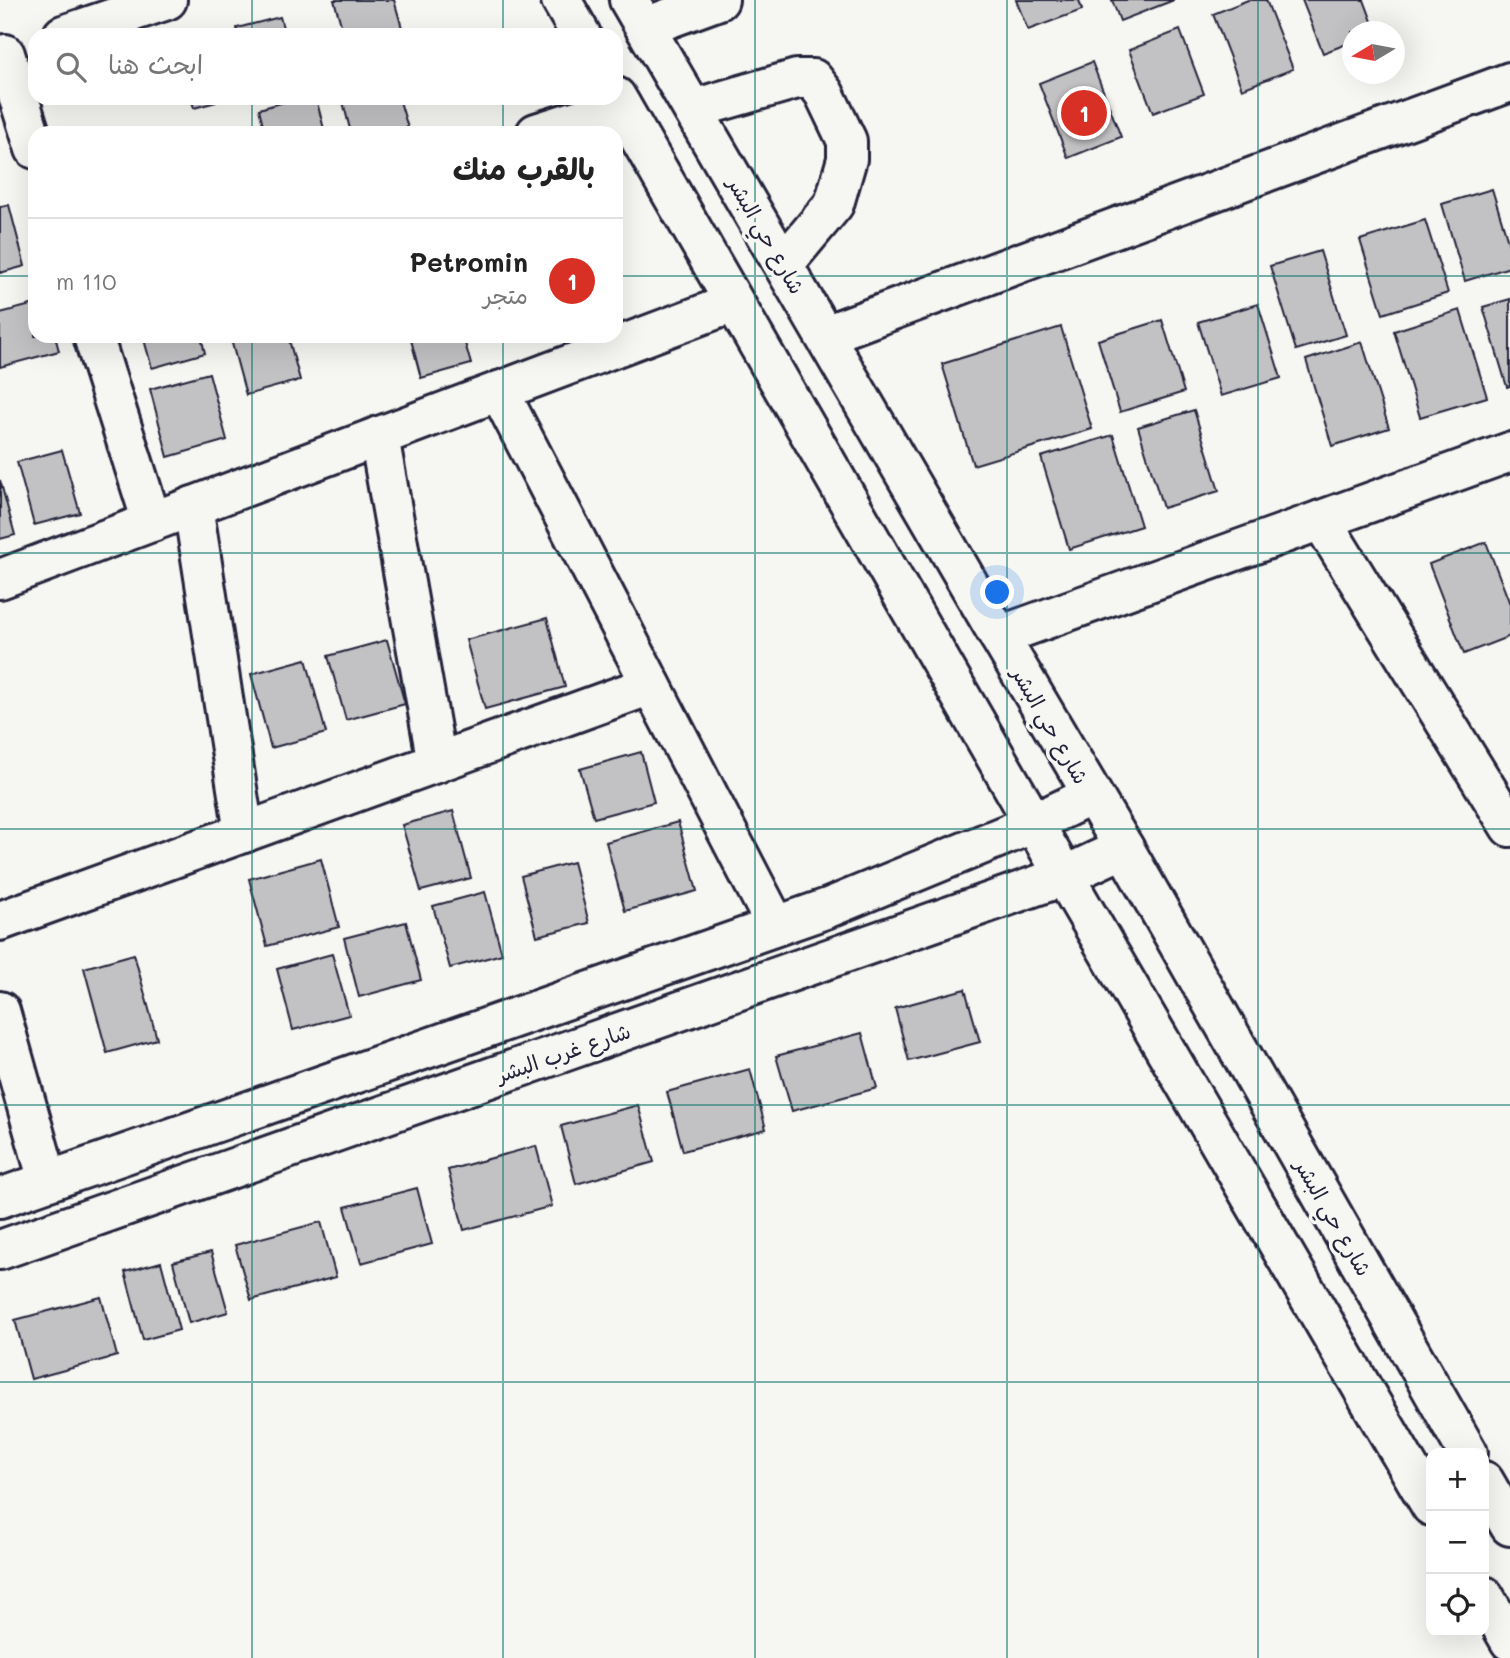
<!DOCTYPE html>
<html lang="ar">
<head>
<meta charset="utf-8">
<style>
	body { margin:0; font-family:Mali,"Playpen Sans Arabic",sans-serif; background:#f6f6f6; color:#222; direction:rtl }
	.controls { position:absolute; right:21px; bottom:21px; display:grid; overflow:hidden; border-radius:14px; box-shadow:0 7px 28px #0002 }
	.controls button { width:63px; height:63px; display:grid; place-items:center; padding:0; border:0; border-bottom:2px solid #e0e0e0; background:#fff; color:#222; font:35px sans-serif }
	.compass { position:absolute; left:1342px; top:21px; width:63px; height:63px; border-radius:50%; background:#fff; box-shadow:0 7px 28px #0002; rotate:260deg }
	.you { position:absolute; left:998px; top:593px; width:24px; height:24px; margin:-18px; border:5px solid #fff; border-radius:50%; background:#1a73e8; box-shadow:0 0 0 10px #1a73e833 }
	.badge { display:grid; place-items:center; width:46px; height:46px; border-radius:50%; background:#d93025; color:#fff; font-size:23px; font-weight:700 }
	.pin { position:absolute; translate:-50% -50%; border:4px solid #fff; box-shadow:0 2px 7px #0006 }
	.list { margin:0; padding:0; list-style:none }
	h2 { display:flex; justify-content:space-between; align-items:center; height:91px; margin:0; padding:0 28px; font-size:30px }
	h2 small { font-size:23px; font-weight:400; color:#767676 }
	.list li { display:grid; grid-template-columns:46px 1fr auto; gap:21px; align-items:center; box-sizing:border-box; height:126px; padding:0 28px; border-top:2px solid #e0e0e0 }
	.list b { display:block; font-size:26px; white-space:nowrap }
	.list p { margin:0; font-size:23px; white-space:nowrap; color:#767676 }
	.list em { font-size:23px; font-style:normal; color:#767676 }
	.icon { flex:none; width:38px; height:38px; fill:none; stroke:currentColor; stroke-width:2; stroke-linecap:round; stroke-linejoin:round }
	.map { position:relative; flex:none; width:1510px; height:1658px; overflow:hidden; direction:ltr }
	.search { position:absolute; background:#fff; box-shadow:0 7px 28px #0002; left:28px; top:28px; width:595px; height:77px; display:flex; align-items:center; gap:18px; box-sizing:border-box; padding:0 24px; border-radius:21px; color:#767676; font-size:26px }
	.panel { position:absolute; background:#fff; box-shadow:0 7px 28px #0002; left:28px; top:126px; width:595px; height:217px; border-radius:21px; direction:rtl }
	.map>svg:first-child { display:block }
	.building { fill:#c2c2c4; stroke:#22223b; stroke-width:2 }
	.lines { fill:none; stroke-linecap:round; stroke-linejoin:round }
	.minor-casing { stroke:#22223b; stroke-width:44 }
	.minor { stroke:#f6f6f2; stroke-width:38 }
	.grid { fill:none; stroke:#0f766e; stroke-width:2; stroke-opacity:0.55 }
	.labels { text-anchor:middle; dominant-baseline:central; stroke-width:7; stroke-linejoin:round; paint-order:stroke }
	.street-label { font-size:21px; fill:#22223b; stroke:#f6f6f2 }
</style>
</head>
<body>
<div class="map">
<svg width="1510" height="1658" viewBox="0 0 1510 1658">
	<rect width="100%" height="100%" fill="#f6f6f2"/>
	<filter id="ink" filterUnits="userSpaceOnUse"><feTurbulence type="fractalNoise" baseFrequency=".0143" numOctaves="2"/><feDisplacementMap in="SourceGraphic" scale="14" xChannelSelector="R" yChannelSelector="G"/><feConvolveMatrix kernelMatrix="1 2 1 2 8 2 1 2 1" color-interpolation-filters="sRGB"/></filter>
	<g filter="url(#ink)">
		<g class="building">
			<path d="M334,0H394L404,35H344Z"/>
			<path d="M1016,0H1079L1082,10L1028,30Z"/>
			<path d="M1112,0H1174L1120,21Z"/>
			<path d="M1248,0H1266L1293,69L1242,89L1213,14Z"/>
			<path d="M1302,0H1364L1376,32H1352V42L1323,53Z"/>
			<path d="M280,17L285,35H238L237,28Z"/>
			<path d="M1180,30L1204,94L1153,113L1129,50Z"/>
			<path d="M1092,62L1121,137L1068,158L1039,83Z"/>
			<path d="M191,98H215L216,102L194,108Z"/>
			<path d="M299,98H316L325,133H265L259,109Z"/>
			<path d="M342,98H399L408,128L390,133H351Z"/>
			<path d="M1492,189L1510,248V267L1465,281L1442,204Z"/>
			<path d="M9,205L25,266L0,273V207Z"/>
			<path d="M1425,220L1448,293L1383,314L1360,240Z"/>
			<path d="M1320,251L1346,335L1296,350L1270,266Z"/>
			<path d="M1510,299V386L1507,387L1483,307Z"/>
			<path d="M35,304V336H55L59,351L0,367V313Z"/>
			<path d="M1258,304L1281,378L1221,396L1198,322Z"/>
			<path d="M1460,310L1487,397L1420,417L1394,331Z"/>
			<path d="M1162,320L1184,392L1120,412L1098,340Z"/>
			<path d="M1061,327L1092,429L973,465L942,364Z"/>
			<path d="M143,336H201L205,353L152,368Z"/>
			<path d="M230,336H288L300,380L246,395Z"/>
			<path d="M410,336H463L471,364L421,378Z"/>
			<path d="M1362,342L1389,428L1332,446L1306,360Z"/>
			<path d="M209,373L227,440L168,457L150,389Z"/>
			<path d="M1194,410L1219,491L1163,508L1138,427Z"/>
			<path d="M1113,435L1141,526L1069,549L1041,457Z"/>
			<path d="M62,450L80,513L34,525L17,462Z"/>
			<path d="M0,480L15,535L0,539Z"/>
			<path d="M1486,542L1510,604V636L1464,654L1429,564Z"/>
			<path d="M547,618L565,687L485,709L466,640Z"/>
			<path d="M387,640L405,704L346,720L328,656Z"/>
			<path d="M306,659L326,733L271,748L251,674Z"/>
			<path d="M641,752L654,802L594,818L580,769Z"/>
			<path d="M453,811L471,878L421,891L402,825Z"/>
			<path d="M678,822L697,891L625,911L606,842Z"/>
			<path d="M321,859L339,927L267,946L249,879Z"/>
			<path d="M573,862L589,923L537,936L521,876Z"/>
			<path d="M485,892L502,954L450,968L433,906Z"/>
			<path d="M406,922L421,980L359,997L344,938Z"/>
			<path d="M134,954L157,1039L107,1053L84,968Z"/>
			<path d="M332,954L349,1015L293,1030L277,969Z"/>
			<path d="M965,989L980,1042L909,1061L895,1008Z"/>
			<path d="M862,1033L877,1088L792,1111L776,1056Z"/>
			<path d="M750,1069L766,1129L683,1151L667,1092Z"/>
			<path d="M638,1105L654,1162L576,1184L561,1126Z"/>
			<path d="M536,1146L552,1206L464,1230L448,1170Z"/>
			<path d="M417,1188L432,1244L361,1263L345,1207Z"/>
			<path d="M321,1222L336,1277L251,1300L235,1245Z"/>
			<path d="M211,1252L228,1312L189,1323L173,1262Z"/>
			<path d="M161,1262L179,1330L143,1340L125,1272Z"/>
			<path d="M101,1297L117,1356L31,1379L15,1320Z"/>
		</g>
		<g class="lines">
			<g class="minor-casing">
				<g id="minor">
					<path d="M561,0L581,35"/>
					<path d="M629,0L999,636L1124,848L1468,1453"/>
					<path d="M645,27L719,0"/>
					<path d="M63,35L167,0"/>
					<path d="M5,54L35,149"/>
					<path d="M616,97C884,569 1158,1037 1431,1506"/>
					<path d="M693,109L797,79H813L824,93L847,141V159L834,204L784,264"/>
					<path d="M536,133L621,106"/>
					<path d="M825,335L1510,82"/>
					<path d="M93,336L152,522"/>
					<path d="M499,391L776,926"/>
					<path d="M379,436L437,763"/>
					<path d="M193,506L244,833"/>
					<path d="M1321,520L1510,827"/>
					<path d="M0,579L733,303"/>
					<path d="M999,636L1510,452"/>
					<path d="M0,921L651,685"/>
					<path d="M0,1011L48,1181"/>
					<path d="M0,1198L828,908L1032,824L1092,795"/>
					<path d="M0,1250L1064,876L1124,848"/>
					<path d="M1484,1481L1510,1526"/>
					<path d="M1484,1596L1510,1641"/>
				</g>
			</g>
			<use href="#minor" class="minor"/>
		</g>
	</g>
	<path class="grid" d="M252,0V35M503,0V35M755,0V1658M1007,0V1658M1258,0V1658M252,98V133M503,98V133M0,276H35M616,276H1510M252,336V1658M503,336V1658M0,553H1510M0,829H1510M0,1105H1510M0,1382H1510"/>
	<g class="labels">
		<g class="street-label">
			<text transform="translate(767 235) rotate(60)">شارع حي البشر</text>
			<text transform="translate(1051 725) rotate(60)">شارع حي البشر</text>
			<text transform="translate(563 1052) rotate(-19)">شارع غرب البشر</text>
			<text transform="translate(1334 1217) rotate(60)">شارع حي البشر</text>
		</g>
	</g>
</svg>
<div class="controls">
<button>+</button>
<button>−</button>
<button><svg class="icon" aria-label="locate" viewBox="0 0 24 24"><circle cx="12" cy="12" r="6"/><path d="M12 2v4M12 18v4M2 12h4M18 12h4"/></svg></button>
</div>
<svg class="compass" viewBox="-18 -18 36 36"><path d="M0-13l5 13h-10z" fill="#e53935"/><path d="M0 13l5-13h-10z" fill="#767676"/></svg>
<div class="you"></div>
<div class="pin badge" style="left:1084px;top:113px">1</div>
<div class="search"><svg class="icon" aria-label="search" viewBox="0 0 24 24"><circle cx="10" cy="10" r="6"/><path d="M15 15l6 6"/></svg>ابحث هنا</div>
<section class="panel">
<h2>بالقرب منك<small></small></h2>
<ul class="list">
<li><span class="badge">1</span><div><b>Petromin</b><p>متجر</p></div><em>110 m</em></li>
</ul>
</section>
</div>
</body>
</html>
